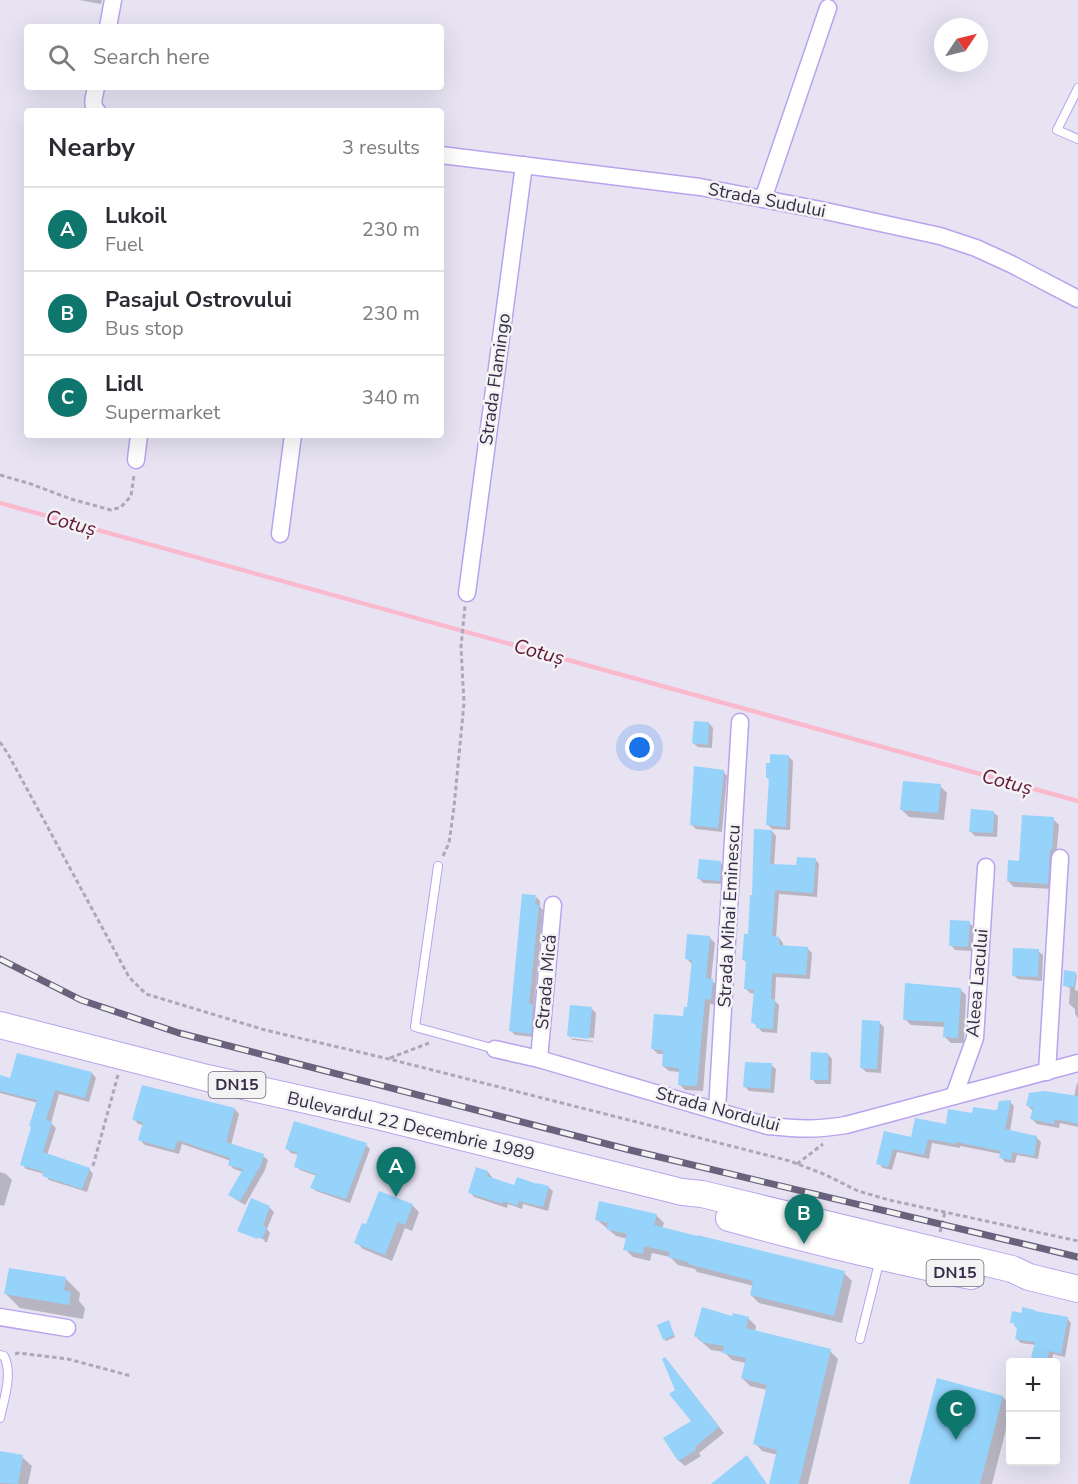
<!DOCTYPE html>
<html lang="en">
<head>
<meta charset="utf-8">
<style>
	body { margin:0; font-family:"Nunito Sans",sans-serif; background:#f2f2f3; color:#2b2b33 }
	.controls { position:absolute; right:18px; bottom:18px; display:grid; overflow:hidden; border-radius:6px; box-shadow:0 6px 24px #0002 }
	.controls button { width:54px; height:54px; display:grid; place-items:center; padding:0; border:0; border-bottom:2px solid #e1e1e2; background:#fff; color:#2b2b33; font:30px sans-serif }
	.compass { position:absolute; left:934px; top:18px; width:54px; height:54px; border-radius:50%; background:#fff; box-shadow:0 6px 24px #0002; rotate:55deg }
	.you { position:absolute; left:640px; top:748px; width:21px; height:21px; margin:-15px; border:4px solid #fff; border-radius:50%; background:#1a73e8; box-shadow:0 0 0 9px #1a73e833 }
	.badge { display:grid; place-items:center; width:39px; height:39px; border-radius:50%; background:#0f766e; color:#fff; font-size:20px; font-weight:700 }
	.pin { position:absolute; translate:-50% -50px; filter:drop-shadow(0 2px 3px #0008) }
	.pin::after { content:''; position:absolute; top:32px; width:21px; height:18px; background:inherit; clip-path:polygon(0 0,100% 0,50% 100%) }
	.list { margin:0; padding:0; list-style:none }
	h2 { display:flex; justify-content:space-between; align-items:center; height:78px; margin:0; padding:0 24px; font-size:26px }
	h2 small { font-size:20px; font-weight:400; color:#7c7c81 }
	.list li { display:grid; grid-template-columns:39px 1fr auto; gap:18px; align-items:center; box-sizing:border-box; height:84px; padding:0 24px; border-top:2px solid #e1e1e2 }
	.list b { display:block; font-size:22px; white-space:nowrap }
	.list p { margin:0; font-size:20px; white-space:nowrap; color:#7c7c81 }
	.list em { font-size:20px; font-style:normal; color:#7c7c81 }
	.icon { flex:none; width:33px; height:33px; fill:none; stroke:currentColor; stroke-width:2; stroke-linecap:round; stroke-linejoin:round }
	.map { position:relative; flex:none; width:1078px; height:1484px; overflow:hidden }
	.search { position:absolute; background:#fff; box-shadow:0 6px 24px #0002; left:24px; top:24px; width:420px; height:66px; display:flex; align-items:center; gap:15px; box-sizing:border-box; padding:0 21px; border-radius:6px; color:#7c7c81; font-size:22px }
	.panel { position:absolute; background:#fff; box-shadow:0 6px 24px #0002; left:24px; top:108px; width:420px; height:330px; border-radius:6px }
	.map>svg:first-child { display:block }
	.shadow { fill:#0003 }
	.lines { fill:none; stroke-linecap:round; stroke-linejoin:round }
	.stream { stroke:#fbb9ce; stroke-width:4.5 }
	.building { fill:#95d3fb }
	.service-casing { stroke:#b9a3ec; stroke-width:10 }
	.minor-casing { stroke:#b9a3ec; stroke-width:19 }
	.primary-casing { stroke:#b9a3ec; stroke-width:28 }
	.path { stroke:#ada7bb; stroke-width:3; stroke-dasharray:4.5 3; stroke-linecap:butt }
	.service { stroke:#fff; stroke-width:8 }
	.minor { stroke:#fff; stroke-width:16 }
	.primary { stroke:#fff; stroke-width:26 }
	.rail-casing { stroke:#6a627c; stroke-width:7 }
	.rail { stroke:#f3f3f3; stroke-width:4.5; stroke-dasharray:14; stroke-linecap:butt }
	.labels { text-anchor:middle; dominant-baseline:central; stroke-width:5; stroke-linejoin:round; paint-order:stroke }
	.shield { fill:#f3f3f3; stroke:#6f687d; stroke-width:1.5 }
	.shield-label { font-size:16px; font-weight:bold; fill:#372d4b }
	.street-label { font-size:18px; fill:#372d4b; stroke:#f3f3f3 }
	.water-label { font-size:20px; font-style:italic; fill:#621738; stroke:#f3f3f3 }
</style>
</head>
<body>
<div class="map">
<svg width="1078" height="1484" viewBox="0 0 1078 1484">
	<rect width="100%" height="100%" fill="#e7e3f3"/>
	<g class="shadow">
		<path d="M79,0H102L101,4Z"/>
		<path d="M709,723L713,728L712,748L698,747L693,743Z"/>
		<path d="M788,756L793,761L790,830L772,829L768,825L770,781L767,777Z"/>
		<path d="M723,771L727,776L722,832L696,829L692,825Z"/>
		<path d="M940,786L947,793L944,820L909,817L902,810Z"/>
		<path d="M993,812L998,816L997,837L975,836L970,831Z"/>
		<path d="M1053,819L1059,825L1053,889L1014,887L1008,881L1020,862Z"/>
		<path d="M772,831L776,836L774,866L798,867L815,859L819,864L817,897L779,894L776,938H779L783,943V947L807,948L812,953L810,979L776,977L775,1001L779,1005L777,1033L762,1032L753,1022L755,994L750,993L746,989L747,963L743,959Z"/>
		<path d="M720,862L725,867L724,884L703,883L699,878Z"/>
		<path d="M536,897L540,901V907L543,910L534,1006L537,1010L535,1037L515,1035L511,1031Z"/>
		<path d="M969,923L974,927L972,951L955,950L951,945Z"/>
		<path d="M709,937L715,943L711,980L718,986L716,1005L710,1004L703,1091L685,1090L679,1084L680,1072L669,1071L663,1066L664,1054H658L652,1048L685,1018L689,1009L693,965L687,959Z"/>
		<path d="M1038,951L1043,955L1042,981L1018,979L1013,975Z"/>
		<path d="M1075,973L1077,975L1075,990L1078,991V1018L1075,1014V1009L1069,1004L1070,988L1064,985Z"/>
		<path d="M960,989L966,995L964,1043H951L945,1037V1027L911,1025L905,1019Z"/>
		<path d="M592,1009L596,1013L594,1038L571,1035V1038L593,1041V1042L573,1040L569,1036Z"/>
		<path d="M879,1022L884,1027L881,1073L866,1072L861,1067Z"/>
		<path d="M828,1054L832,1059L831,1084H816L812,1079Z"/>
		<path d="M771,1065L776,1069L774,1093L749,1091L744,1086Z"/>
		<path d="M92,1073L96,1078L89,1102L59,1094L51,1123L56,1128L47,1155L89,1169L93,1174L87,1192L49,1180L45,1174L26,1169L22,1164L38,1103L0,1093V1077L12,1080Z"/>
		<path d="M1077,1083H1078V1127L1060,1123L1059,1128L1037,1124L1032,1119L1033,1111L1028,1106L1074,1097Z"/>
		<path d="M1010,1102L1014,1106L1010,1132L1036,1137L1041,1142L1038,1159L1017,1155L1015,1163L1005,1162L1001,1157V1154L960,1146V1148L932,1143L929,1159L897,1152L892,1170L883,1168L878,1163L886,1133L912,1139L973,1115L994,1112Z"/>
		<path d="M235,1109L239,1114L231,1145L263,1156L268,1160L265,1170L245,1205L235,1199L230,1194L243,1172L234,1169L230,1165L231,1161L182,1144L179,1154L145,1145L140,1140L144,1125L138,1124L134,1119Z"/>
		<path d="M366,1145L370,1149L350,1203L316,1191L312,1187L317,1176L300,1170L296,1166L299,1155L291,1153L287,1149Z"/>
		<path d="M0,1172L6,1174L12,1180L4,1206L0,1205Z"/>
		<path d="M488,1172L492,1177L491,1179L515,1187H548L553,1191L548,1211L523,1204L522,1209L508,1204L507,1208L474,1197L470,1192Z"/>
		<path d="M251,1200L270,1208L274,1212L267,1229L270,1233L267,1242H264L265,1240L242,1231V1234L239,1230Z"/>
		<path d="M412,1205L419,1212L412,1231L405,1228L392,1261L363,1249L356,1242L367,1226Z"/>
		<path d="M656,1215L664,1223L662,1229L844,1273L852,1281L842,1323L759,1303L751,1295L754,1286L697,1272L695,1269L678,1265L670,1257L652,1253L650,1261L633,1257L625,1249L627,1239L616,1236L596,1219Z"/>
		<path d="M66,1279L80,1293L79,1301L85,1308L83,1319L20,1308L6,1294Z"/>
		<path d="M733,1317L748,1318L756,1326L755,1332L830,1351L838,1359L808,1484H774L778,1455L762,1451L755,1443L767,1390L750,1386L742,1378L746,1363L732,1360L724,1352L711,1350L695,1336Z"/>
		<path d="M1067,1318L1071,1323L1065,1357L1053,1354L1052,1362H1031L1036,1345L1021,1343L1017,1339L1019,1328L1012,1322Z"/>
		<path d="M669,1322L675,1337L666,1341L664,1339Z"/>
		<path d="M671,1365L724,1433L699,1453L701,1456L685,1466L679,1461L665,1439L693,1421L676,1390Z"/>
		<path d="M939,1380L1003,1397L1010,1405V1414L992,1484H911Z"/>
		<path d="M0,1453L22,1457L32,1466L28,1484H0Z"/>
	</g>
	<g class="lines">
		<path class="stream" d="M0,503L1078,801"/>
	</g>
	<g class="building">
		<path d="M694,721L709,722L708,745L692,743Z"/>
		<path d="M770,754L789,755L786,827L766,825L769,778H766V763H770Z"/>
		<path d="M694,766L724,770L718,828L690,825Z"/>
		<path d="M903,781L941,784L938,813L900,810Z"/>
		<path d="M971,809L994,811L993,833L969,832Z"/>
		<path d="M1022,815L1054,817L1052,850H1050L1048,884L1007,881L1008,860L1019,861Z"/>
		<path d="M754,829L772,830L770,864L796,865L797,857L816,858L813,893L775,890L772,936L779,937V945L808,947L806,975L772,973L771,999H775L773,1029L756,1028V1024L751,1023L754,990L744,989L746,960H742L744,934H748L750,895H752Z"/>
		<path d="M699,859L721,861L720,881L697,879Z"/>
		<path d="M522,894L536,895L535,904L539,905L529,1004H533L531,1034L509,1031Z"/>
		<path d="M950,920L970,921L968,947L949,946Z"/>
		<path d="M687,934L710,936L706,978L713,979L711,1000L705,999L697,1086L678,1085L679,1068L662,1066L663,1050L651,1049L654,1014L683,1016L684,1007H687L692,960L685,959Z"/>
		<path d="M1013,948L1039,949L1038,977L1012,976Z"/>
		<path d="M1064,970L1076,972L1074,987L1063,986Z"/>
		<path d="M905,983L961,988L958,1038L943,1037L944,1022L903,1020Z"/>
		<path d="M570,1005L592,1007L589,1039L567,1036Z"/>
		<path d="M862,1020L880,1021L877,1069L860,1068Z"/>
		<path d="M811,1052L828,1053V1080H810Z"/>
		<path d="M17,1053L92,1072L85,1098L55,1090L46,1120L52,1122L43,1152L90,1168L82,1189L42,1176L44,1172L20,1165L31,1127L29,1126L37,1100L0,1091V1075L10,1078Z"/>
		<path d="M745,1062L772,1063L770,1089L743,1087Z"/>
		<path d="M142,1085L235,1108L226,1142L264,1154L261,1165L240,1201L228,1195L243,1169L228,1165L230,1158L178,1140L174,1150L138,1140L143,1122L132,1120Z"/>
		<path d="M1045,1091L1078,1096V1124L1055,1119L1054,1124L1030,1119L1033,1107L1026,1106L1029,1093Z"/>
		<path d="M1011,1100L1005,1129L1037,1136L1034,1156L1012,1152L1011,1160L999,1158L1001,1151L956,1142V1144L928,1139L924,1155L893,1149L888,1167L876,1164L884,1131L911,1137L915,1118L946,1124L948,1109L972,1113L973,1107L994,1110H997L999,1101Z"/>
		<path d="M294,1121L367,1143L346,1199L310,1188L316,1174L294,1167L298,1153L285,1149Z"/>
		<path d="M476,1167L488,1171L487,1176L514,1185L517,1177L537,1184V1183L549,1186L543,1207L519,1201L517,1206L503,1201V1204L468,1193Z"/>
		<path d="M379,1191L413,1204L405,1225L398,1222L385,1255L354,1243L362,1223L366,1224Z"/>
		<path d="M251,1198L270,1206L263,1226L267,1227L262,1239L258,1237L257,1239L237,1231Z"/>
		<path d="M599,1201L657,1214L654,1225L697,1236V1235L845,1271L834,1316L750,1295L753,1281L688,1264V1262L668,1257L670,1252L644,1246L643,1254L623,1250L627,1234L606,1229L608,1223L595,1220Z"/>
		<path d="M9,1268L66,1277L64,1290L71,1292L69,1305L4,1294Z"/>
		<path d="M702,1307L732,1316L733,1313L749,1317L746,1328L831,1349L799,1484H769L777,1450L753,1444L767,1385L741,1378L746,1358L722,1353L724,1346L701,1342V1339L694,1336Z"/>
		<path d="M1022,1307L1035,1310V1311L1068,1317L1061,1354L1049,1351L1047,1362H1030L1035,1342L1015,1339L1017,1328L1014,1326V1323H1010L1012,1311L1022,1313Z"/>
		<path d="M669,1320L674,1335L663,1340L657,1325Z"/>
		<path d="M665,1357L719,1427L695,1447L696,1450L678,1461L663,1438L691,1421L669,1394L675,1390L662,1359Z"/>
		<path d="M937,1378L1003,1396L980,1484H909Z"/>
		<path d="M0,1451L23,1455L18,1484L0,1483Z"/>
		<path d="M747,1455L767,1484H711Z"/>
	</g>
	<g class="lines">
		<g class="service-casing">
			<g id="service">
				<path d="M1078,88L1057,130L1078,139"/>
				<path d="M438,866L415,1027L495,1049"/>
				<path d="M860,1339L880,1259"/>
				<path d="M0,1355L4,1356C13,1374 4,1399 0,1418"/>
			</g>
		</g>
		<g class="minor-casing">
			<g id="minor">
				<path d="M108,27L113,0"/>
				<path d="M96,87C95,95 90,105 97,111"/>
				<path d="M441,155L700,187L821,210L940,236L976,248L1011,264L1078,299"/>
				<path d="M763,199L828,8"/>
				<path d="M136,460L139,435"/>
				<path d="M280,534L293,435"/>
				<path d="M467,593L524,165"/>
				<path d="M495,1049L539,1059L768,1126C798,1129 816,1130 846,1125L1078,1063"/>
				<path d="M539,1059L553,905"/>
				<path d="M1047,1072L1060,858"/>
				<path d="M954,1096L975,1038L986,867"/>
				<path d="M717,1110L740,722"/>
				<path d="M0,1317L67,1328"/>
			</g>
		</g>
		<g class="primary-casing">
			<g id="primary">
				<path d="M0,1025L207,1078L373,1115L682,1192L702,1194L1012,1269L1029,1277L1078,1289"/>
				<path d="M729,1218C809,1240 890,1260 971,1276"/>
			</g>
		</g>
		<g class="path">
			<path d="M0,475L31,484L71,499L111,510L121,507L131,496L134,475"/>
			<path d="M0,742L8,754L129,977L146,994L265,1030L389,1059L790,1161L826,1175L858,1191L889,1200L1078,1241"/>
			<path d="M443,856L449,843L454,807L464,703L461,647L465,606"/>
			<path d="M390,1058L429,1043"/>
			<path d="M797,1164L823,1144"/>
			<path d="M93,1166L118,1075"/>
			<path d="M940,1232L945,1212"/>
			<path d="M15,1354L18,1353L68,1359L131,1376"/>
		</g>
		<use href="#service" class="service"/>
		<use href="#minor" class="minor"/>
		<use href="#primary" class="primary"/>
		<g class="rail-casing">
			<path id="rail" d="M0,959L81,1000L179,1033L630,1150L1078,1257"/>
		</g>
		<use href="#rail" class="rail"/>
	</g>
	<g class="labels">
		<g class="shield">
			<rect x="208.5" y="1072" width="57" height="26" rx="4.5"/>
			<rect x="926.5" y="1260" width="57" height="26" rx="4.5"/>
		</g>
		<g class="shield-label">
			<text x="237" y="1085">DN15</text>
			<text x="955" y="1273">DN15</text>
		</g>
		<g class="street-label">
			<text transform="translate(767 200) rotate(11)">Strada Sudului</text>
			<text transform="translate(495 379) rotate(-82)">Strada Flamingo</text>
			<text transform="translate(729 916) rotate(-87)">Strada Mihai Eminescu</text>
			<text transform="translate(546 982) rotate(-85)">Strada Mică</text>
			<text transform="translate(977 983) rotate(-85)">Aleea Lacului</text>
			<text transform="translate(718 1109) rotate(15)">Strada Nordului</text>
			<text transform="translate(411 1126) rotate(13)">Bulevardul 22 Decembrie 1989</text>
		</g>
		<g class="water-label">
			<text transform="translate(71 523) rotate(15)">Cotuș</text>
			<text transform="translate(539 652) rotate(15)">Cotuș</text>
			<text transform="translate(1007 782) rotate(15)">Cotuș</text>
		</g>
	</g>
</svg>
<div class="controls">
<button>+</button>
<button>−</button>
</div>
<svg class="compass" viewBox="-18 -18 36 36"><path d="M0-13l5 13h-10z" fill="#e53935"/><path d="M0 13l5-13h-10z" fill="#7c7c81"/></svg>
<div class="you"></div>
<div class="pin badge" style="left:396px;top:1197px">A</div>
<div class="pin badge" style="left:804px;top:1244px">B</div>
<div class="pin badge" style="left:956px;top:1440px">C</div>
<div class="search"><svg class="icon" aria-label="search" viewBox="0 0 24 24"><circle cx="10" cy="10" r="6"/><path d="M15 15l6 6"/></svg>Search here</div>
<section class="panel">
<h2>Nearby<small>3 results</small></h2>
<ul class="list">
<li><span class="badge">A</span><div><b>Lukoil</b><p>Fuel</p></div><em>230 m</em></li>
<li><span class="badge">B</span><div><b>Pasajul Ostrovului</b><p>Bus stop</p></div><em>230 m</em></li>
<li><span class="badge">C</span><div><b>Lidl</b><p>Supermarket</p></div><em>340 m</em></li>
</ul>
</section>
</div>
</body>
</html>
